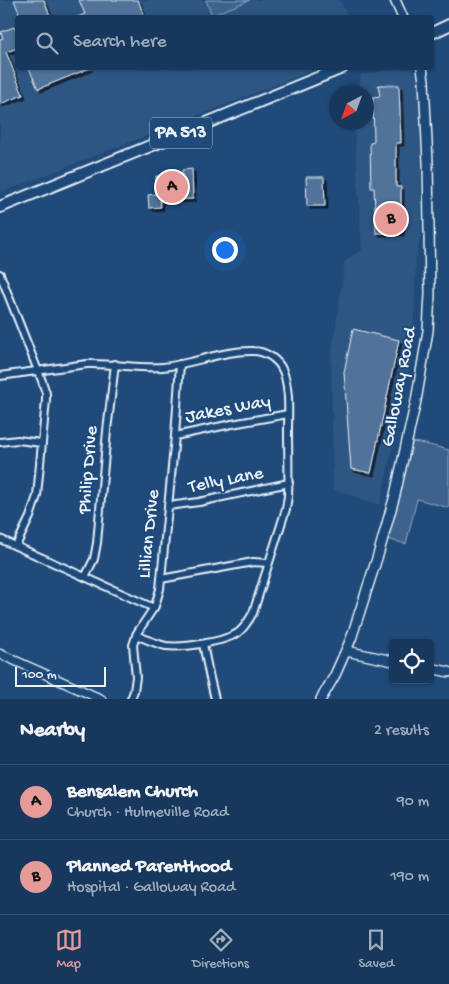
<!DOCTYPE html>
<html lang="en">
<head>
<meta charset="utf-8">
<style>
	body { margin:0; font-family:"Gochi Hand",sans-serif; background:#203f62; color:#f1f3f6 }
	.controls { position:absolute; right:15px; bottom:15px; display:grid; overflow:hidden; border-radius:5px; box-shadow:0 1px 4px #0004 }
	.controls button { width:45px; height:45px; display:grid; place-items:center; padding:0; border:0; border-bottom:1px solid #365272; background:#17385c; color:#f1f3f6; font:25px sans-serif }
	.compass { position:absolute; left:329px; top:85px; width:45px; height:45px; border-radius:50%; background:#17385c; box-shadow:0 1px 4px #0004; rotate:221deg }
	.scale { position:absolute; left:15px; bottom:12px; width:91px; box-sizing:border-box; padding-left:5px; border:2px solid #e8f1f8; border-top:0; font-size:14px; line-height:18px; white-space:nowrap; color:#e8f1f8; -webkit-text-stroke:4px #1f4a7a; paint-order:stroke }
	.you { position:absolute; left:224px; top:249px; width:18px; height:18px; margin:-12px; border:4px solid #fff; border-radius:50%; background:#1a73e8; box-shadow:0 0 0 8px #1a73e833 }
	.badge { display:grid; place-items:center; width:32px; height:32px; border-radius:50%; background:#e69b98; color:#111; font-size:16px; font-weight:700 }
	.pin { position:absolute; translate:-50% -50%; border:2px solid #fff; box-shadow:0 1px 5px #0006 }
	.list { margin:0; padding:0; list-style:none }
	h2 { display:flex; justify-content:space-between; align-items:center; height:65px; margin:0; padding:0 20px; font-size:21px }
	h2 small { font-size:16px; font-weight:400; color:#9eacbb }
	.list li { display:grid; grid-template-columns:32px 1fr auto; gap:15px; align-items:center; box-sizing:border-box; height:75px; padding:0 20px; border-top:1px solid #365272 }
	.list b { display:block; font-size:19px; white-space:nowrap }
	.list p { margin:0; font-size:16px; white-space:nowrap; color:#9eacbb }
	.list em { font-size:16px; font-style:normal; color:#9eacbb }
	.icon { flex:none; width:28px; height:28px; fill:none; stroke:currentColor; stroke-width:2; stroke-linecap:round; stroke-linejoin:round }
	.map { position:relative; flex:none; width:449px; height:699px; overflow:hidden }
	.search { position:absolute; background:#17385c; box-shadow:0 1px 4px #0004; left:15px; right:15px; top:15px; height:55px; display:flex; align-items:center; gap:12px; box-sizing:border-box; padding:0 18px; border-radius:5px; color:#9eacbb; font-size:19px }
	.sheet { height:215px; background:#17385c }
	nav { display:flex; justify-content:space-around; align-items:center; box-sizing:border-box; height:70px; border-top:1px solid #365272; background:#17385c; font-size:14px; color:#9eacbb }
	nav a { display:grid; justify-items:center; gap:2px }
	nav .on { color:#e69b98 }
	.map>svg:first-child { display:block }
	.built { fill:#2e5683 }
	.green { fill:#3c628c; stroke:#92aac2 }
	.building { fill:#517399; stroke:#e8f1f8; filter:url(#shadow) }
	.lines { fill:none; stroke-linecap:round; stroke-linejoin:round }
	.minor-casing { stroke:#e8f1f8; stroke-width:10 }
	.tertiary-casing { stroke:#e8f1f8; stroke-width:11 }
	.secondary-casing { stroke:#e8f1f8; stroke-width:12 }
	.primary-casing { stroke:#e8f1f8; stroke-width:14 }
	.minor { stroke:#1f4a7a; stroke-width:6 }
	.tertiary { stroke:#1f4a7a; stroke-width:8 }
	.secondary { stroke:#1f4a7a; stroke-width:9 }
	.primary { stroke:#1f4a7a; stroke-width:10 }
	.labels { text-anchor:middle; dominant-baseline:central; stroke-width:4; stroke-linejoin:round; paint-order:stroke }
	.shield { fill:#1f4a7a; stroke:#acbfd2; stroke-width:1 }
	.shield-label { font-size:18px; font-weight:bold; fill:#e8f1f8 }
	.street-label { font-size:19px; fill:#e8f1f8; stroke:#1f4a7a }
</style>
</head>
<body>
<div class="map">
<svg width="449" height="699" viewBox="0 0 449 699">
	<defs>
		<filter id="shadow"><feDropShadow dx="3" dy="3" stdDeviation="0" flood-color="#0009"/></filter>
	</defs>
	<rect width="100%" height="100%" fill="#1f4a7a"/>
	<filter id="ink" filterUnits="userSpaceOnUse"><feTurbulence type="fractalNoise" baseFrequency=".02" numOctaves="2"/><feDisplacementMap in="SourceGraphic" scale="10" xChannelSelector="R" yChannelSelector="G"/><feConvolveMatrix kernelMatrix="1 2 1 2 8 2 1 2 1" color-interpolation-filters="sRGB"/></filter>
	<g filter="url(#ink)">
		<g class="built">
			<path d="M0,0H340L348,17L18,18V68H319L0,193Z"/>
			<path d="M397,68H413L417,80L421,123V234L416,258L413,350L380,505L333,489L331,359L345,261L362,250L354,123L366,122V92H358L361,75Z"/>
		</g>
		<g class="green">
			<path d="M206,0H250L212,15Z"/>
			<path d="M407,441L425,444L449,450V508L417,499L406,544L383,538Z"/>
		</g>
		<g class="building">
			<path d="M14,0H44L51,18H21Z"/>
			<path d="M79,0H138L145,18H75L85,14Z"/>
			<path d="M14,27L17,33H18V48L6,52L23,95L0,104V39L3,38L1,32Z"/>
			<path d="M29,68H90L38,89Z"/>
			<path d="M378,85H399L401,143H396V187H401V233H376L374,188H371L370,143L374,142L373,97L380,96Z"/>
			<path d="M192,169L193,199L160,200L161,207L149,208L148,195L156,194V176H166V180L182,179V170Z"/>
			<path d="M306,177H324L325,206H307Z"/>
			<path d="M353,329L399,340L371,473L351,469L344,372Z"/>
		</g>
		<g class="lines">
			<g class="minor-casing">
				<g id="minor">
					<path d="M0,274L42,381L46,393V400L37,496L30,517L16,546"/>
					<path d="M0,376L87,364C113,363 138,369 163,367C193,364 223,350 253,351C265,351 278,359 283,371C290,389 288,412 288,431C288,453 289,475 288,496L286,509L253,613C249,620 245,627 239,632C225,642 183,648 166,646C156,644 146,639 136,635"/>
					<path d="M175,436L232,424L288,414"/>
					<path d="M0,442L18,440L41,443"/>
					<path d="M168,506L199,502L289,483"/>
					<path d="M0,539L154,608"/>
					<path d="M85,577L94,559L97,543L107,431L115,364"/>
					<path d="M161,579L253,562L268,563"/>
					<path d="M203,644L209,674L215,699"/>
					<path d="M131,699L134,691L136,677L133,645L137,633L155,606L160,589L175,436L180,364"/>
				</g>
			</g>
			<g class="tertiary-casing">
				<path id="tertiary" d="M0,654L101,699"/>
			</g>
			<g class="secondary-casing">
				<g id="secondary">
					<path d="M395,0L403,18"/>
					<path d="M346,651L393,661"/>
					<path d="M430,668L449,672"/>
					<path d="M321,699L335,675L351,639L379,552L395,495L407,441L416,401L428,331L430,294L428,162L424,81L422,68"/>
				</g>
			</g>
			<g class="primary-casing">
				<g id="primary">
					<path d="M432,33L449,25"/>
					<path d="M0,207L342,68"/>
				</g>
			</g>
			<use href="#minor" class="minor"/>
			<use href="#tertiary" class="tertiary"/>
			<use href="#secondary" class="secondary"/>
			<use href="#primary" class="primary"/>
		</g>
	</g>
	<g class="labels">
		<rect class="shield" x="150" y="117.5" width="62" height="31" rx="4"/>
		<g class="shield-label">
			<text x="181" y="133">PA 513</text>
		</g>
		<g class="street-label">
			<text transform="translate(400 387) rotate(-79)">Galloway Road</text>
			<text transform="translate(228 410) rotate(-11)">Jakes Way</text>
			<text transform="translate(89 470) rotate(-85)">Philip Drive</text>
			<text transform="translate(226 481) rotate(-11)">Telly Lane</text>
			<text transform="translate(150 534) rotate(-84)">Lillian Drive</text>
		</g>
	</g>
</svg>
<div class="controls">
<button><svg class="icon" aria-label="locate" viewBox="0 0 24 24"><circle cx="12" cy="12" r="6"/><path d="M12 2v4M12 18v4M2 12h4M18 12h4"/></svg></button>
</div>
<svg class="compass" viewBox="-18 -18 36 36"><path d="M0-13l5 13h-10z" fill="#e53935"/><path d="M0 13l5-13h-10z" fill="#9eacbb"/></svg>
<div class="scale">100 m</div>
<div class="you"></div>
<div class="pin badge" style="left:172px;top:187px">A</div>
<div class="pin badge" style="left:391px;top:219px">B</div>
<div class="search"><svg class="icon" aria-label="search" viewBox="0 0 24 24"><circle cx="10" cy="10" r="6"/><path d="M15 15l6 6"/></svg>Search here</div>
</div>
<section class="sheet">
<h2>Nearby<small>2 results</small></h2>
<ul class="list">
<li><span class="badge">A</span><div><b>Bensalem Church</b><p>Church · Hulmeville Road</p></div><em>90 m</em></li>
<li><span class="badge">B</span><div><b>Planned Parenthood</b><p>Hospital · Galloway Road</p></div><em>190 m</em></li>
</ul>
</section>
<nav>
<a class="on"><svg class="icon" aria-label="map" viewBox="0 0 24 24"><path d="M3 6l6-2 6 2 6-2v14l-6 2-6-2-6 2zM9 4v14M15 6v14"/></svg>Map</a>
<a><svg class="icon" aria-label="directions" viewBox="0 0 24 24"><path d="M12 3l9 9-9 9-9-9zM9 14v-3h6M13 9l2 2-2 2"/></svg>Directions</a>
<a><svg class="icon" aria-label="saved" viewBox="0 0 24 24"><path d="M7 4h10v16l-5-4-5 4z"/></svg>Saved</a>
</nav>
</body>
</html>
